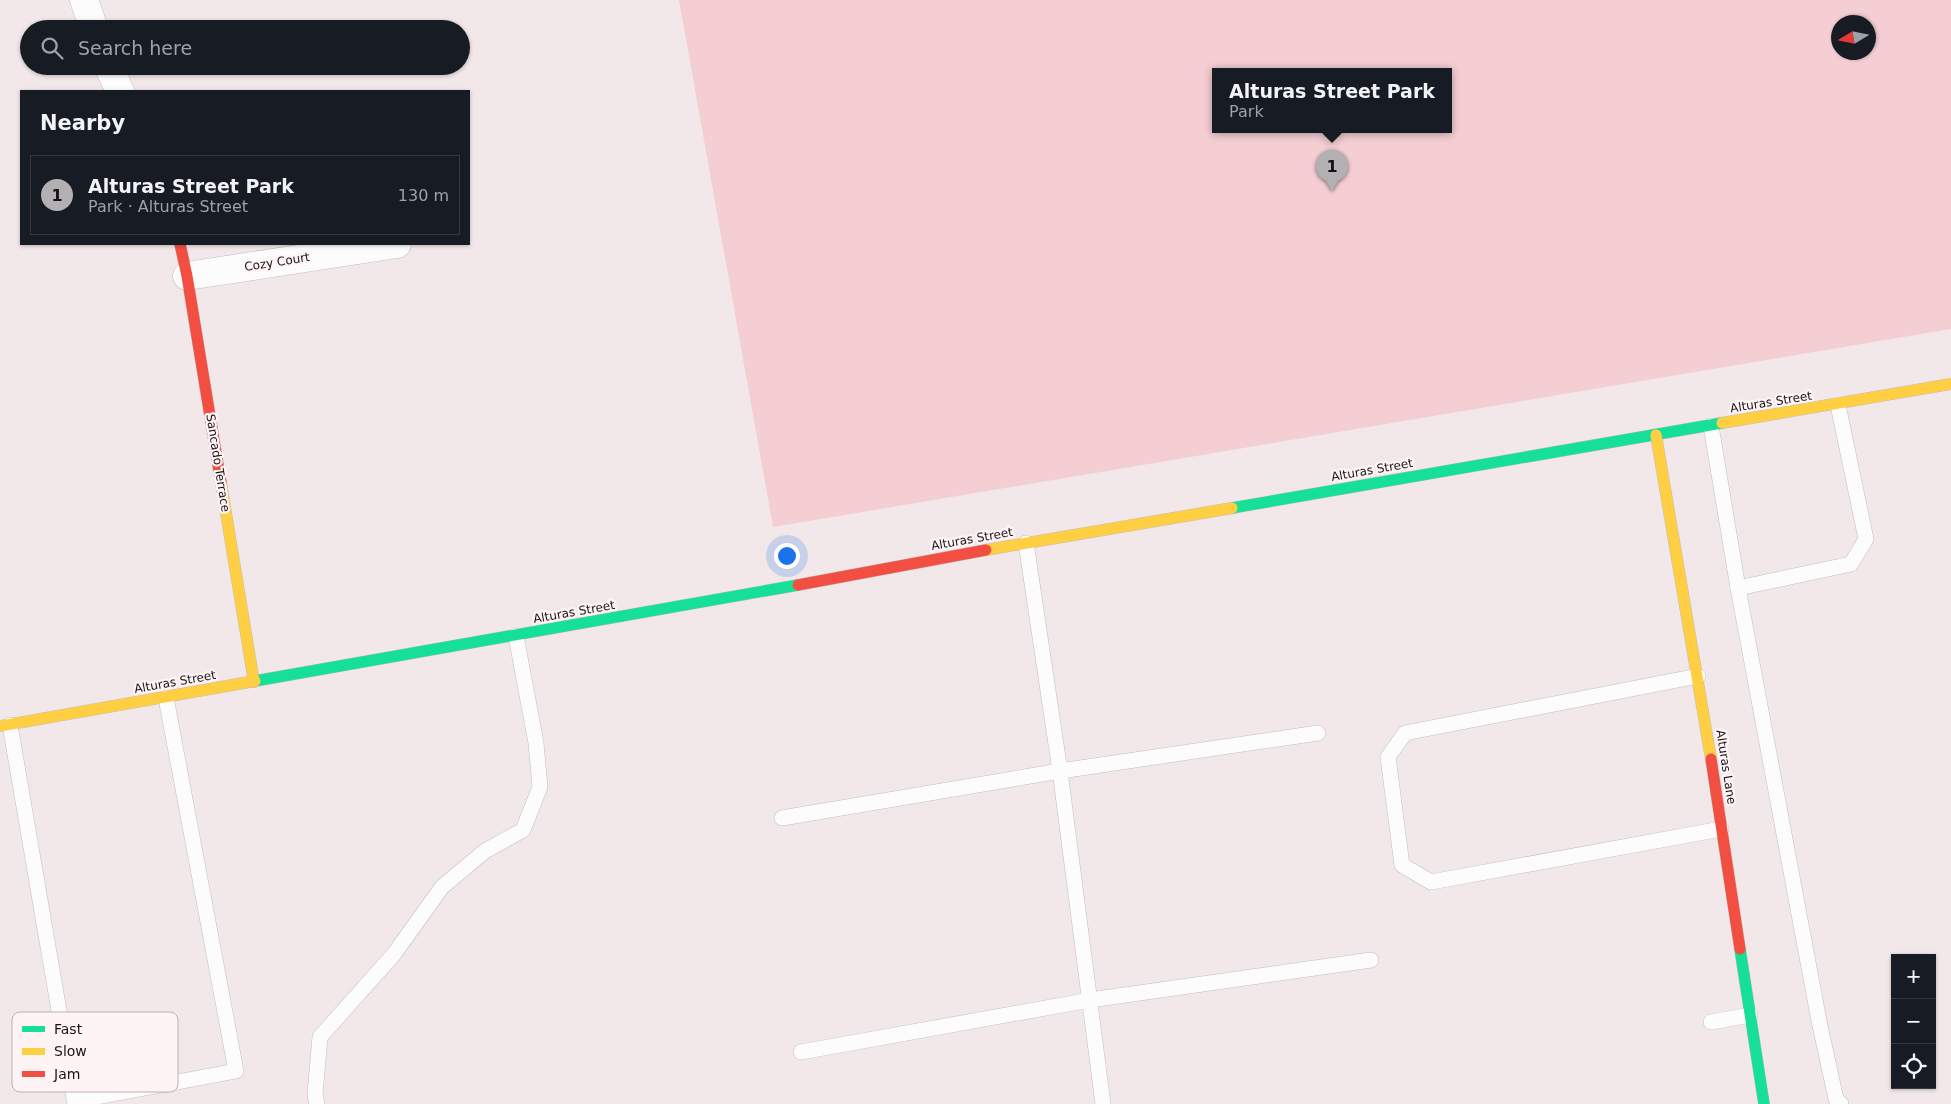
<!DOCTYPE html>
<html lang="en">
<head>
<meta charset="utf-8">
<style>
	body { margin:0; font-family:"DejaVu Sans",sans-serif; background:#20242c; color:#f1f3f6 }
	.controls { position:absolute; right:15px; bottom:15px; display:grid; overflow:hidden; border-radius:0px; box-shadow:0 1px 4px #0004 }
	.controls button { width:45px; height:45px; display:grid; place-items:center; padding:0; border:0; border-bottom:1px solid #363941; background:#171b24; color:#f1f3f6; font:25px sans-serif }
	.compass { position:absolute; left:1831px; top:15px; width:45px; height:45px; border-radius:50%; background:#171b24; box-shadow:0 1px 4px #0004; rotate:260deg }
	.you { position:absolute; left:786px; top:555px; width:18px; height:18px; margin:-12px; border:4px solid #fff; border-radius:50%; background:#1a73e8; box-shadow:0 0 0 8px #1a73e833 }
	.badge { display:grid; place-items:center; width:32px; height:32px; border-radius:50%; background:#b2b0b2; color:#111; font-size:16px; font-weight:700 }
	.pin { position:absolute; translate:-50% -41px; filter:drop-shadow(0 1px 2px #0008) }
	.pin::after { content:''; position:absolute; top:26px; width:18px; height:15px; background:inherit; clip-path:polygon(0 0,100% 0,50% 100%) }
	.popup { position:absolute; left:1212px; top:68px; width:240px; height:65px; box-sizing:border-box; display:grid; place-content:center; border-radius:0px; background:#171b24; filter:drop-shadow(0 1px 4px #0005); font-size:16px; white-space:nowrap; color:#9ea1a6 }
	.popup b { font-size:19px; color:#f1f3f6 }
	.popup::after { content:''; position:absolute; left:50%; top:100%; margin-left:-10px; border:10px solid transparent; border-top-color:#171b24 }
	.list { margin:0; padding:0; list-style:none }
	h2 { display:flex; justify-content:space-between; align-items:center; height:65px; margin:0; padding:0 20px; font-size:21px }
	h2 small { font-size:16px; font-weight:400; color:#9ea1a6 }
	.list li { display:grid; grid-template-columns:32px 1fr auto; gap:15px; align-items:center; box-sizing:border-box; height:80px; margin:0 10px 10px; padding:0 10px; border:1px solid #363941; border-radius:0px }
	.list b { display:block; font-size:19px; white-space:nowrap }
	.list p { margin:0; font-size:16px; white-space:nowrap; color:#9ea1a6 }
	.list em { font-size:16px; font-style:normal; color:#9ea1a6 }
	.icon { flex:none; width:28px; height:28px; fill:none; stroke:currentColor; stroke-width:2; stroke-linecap:round; stroke-linejoin:round }
	.map { position:relative; flex:none; width:1951px; height:1104px; overflow:hidden }
	.search { position:absolute; background:#171b24; box-shadow:0 1px 4px #0004; left:20px; top:20px; width:450px; height:55px; display:flex; align-items:center; gap:12px; box-sizing:border-box; padding:0 18px; border-radius:28px; color:#9ea1a6; font-size:19px }
	.panel { position:absolute; background:#171b24; box-shadow:0 1px 4px #0004; left:20px; top:90px; width:450px; height:155px; border-radius:0px }
	.map>svg:first-child { display:block }
	.green { fill:#f4ced2; fill-rule:evenodd }
	.lines { fill:none; stroke-linecap:round; stroke-linejoin:round }
	.lane-casing { stroke:#c4bdbd; stroke-width:16 }
	.street-casing { stroke:#c4bdbd; stroke-width:29 }
	.fast-casing { stroke:#c4bdbd; stroke-width:12 }
	.slow-casing { stroke:#c4bdbd; stroke-width:12 }
	.jam-casing { stroke:#c4bdbd; stroke-width:12 }
	.lane { stroke:#fdfcfc; stroke-width:15 }
	.street { stroke:#fdfcfc; stroke-width:28 }
	.fast { stroke:#16e098; stroke-width:11 }
	.slow { stroke:#ffcf43; stroke-width:11 }
	.jam { stroke:#f24e42; stroke-width:11 }
	.labels { text-anchor:middle; dominant-baseline:central; stroke-width:4.5; stroke-linejoin:round; paint-order:stroke }
	.street-label { font-size:12px; fill:#1a1415; stroke:#fff4f5 }
	.key { fill:#fff4f5; stroke:#bab1b2; stroke-width:1 }
	.key-label { font-size:14px; fill:#1a1415 }
</style>
</head>
<body>
<div class="map">
<svg width="1951" height="1104" viewBox="0 0 1951 1104">
	<rect width="100%" height="100%" fill="#f2e8ea"/>
	<path class="green" d="M679,0H1951V329L773,527ZM1838,22H1868V52H1838ZM1216,72H1448V130H1216Z"/>
	<g class="lines">
		<g class="lane-casing">
			<g id="lane">
				<path d="M1711,426L1738,588L1819,1021L1836,1099L1841,1104"/>
				<path d="M1026,543L1060,771L1103,1104"/>
				<path d="M1738,588L1851,564L1866,539L1838,405"/>
				<path d="M1698,676L1405,733L1388,757L1402,865L1431,882L1721,829"/>
				<path d="M10,725L75,1104"/>
				<path d="M782,818L1060,771L1318,733"/>
				<path d="M1711,1022L1750,1015"/>
				<path d="M801,1052L1090,1000L1371,960"/>
				<path d="M75,1101L236,1071L166,698"/>
				<path d="M317,1104L315,1094L320,1037L394,954L442,887L485,851L523,830L540,787L536,743L516,636"/>
			</g>
		</g>
		<g class="street-casing">
			<g id="street">
				<path d="M84,0L94,29"/>
				<path d="M108,66L120,91"/>
				<path d="M187,276L397,244"/>
			</g>
		</g>
		<g class="fast-casing">
			<g id="fast">
				<path d="M1232,508L1722,423"/>
				<path d="M255,681L798,585"/>
				<path d="M1740,949L1764,1104"/>
			</g>
		</g>
		<g class="slow-casing">
			<g id="slow">
				<path d="M1722,423L1951,384"/>
				<path d="M1656,435L1711,759"/>
				<path d="M221,483L254,682"/>
				<path d="M986,550L1232,508"/>
				<path d="M0,726L255,681"/>
			</g>
		</g>
		<g class="jam-casing">
			<g id="jam">
				<path d="M180,244L187,276L221,483"/>
				<path d="M798,585L986,550"/>
				<path d="M1711,759L1740,949"/>
			</g>
		</g>
		<use href="#lane" class="lane"/>
		<use href="#street" class="street"/>
		<use href="#fast" class="fast"/>
		<use href="#slow" class="slow"/>
		<use href="#jam" class="jam"/>
	</g>
	<g class="labels">
		<g class="street-label">
			<text transform="translate(277 262) rotate(-9)">Cozy Court</text>
			<text transform="translate(1771 402) rotate(-9)">Alturas Street</text>
			<text transform="translate(218 463) rotate(81)">Sancado Terrace</text>
			<text transform="translate(1372 470) rotate(-10)">Alturas Street</text>
			<text transform="translate(972 539) rotate(-10)">Alturas Street</text>
			<text transform="translate(574 612) rotate(-10)">Alturas Street</text>
			<text transform="translate(175 682) rotate(-10)">Alturas Street</text>
			<text transform="translate(1726 767) rotate(81)">Alturas Lane</text>
		</g>
	</g>
	<rect x="12" y="1012" width="166" height="80" rx="8" class="key"/>
	<rect x="22" y="1026" width="23" height="6" fill="#16e098"/>
	<rect x="22" y="1048" width="23" height="7" fill="#ffcf43"/>
	<rect x="22" y="1071" width="23" height="6" fill="#f24e42"/>
	<g class="key-label">
		<text x="54" y="1034">Fast</text>
		<text x="54" y="1056">Slow</text>
		<text x="54" y="1079">Jam</text>
	</g>
</svg>
<div class="controls">
<button>+</button>
<button>−</button>
<button><svg class="icon" aria-label="locate" viewBox="0 0 24 24"><circle cx="12" cy="12" r="6"/><path d="M12 2v4M12 18v4M2 12h4M18 12h4"/></svg></button>
</div>
<svg class="compass" viewBox="-18 -18 36 36"><path d="M0-13l5 13h-10z" fill="#e53935"/><path d="M0 13l5-13h-10z" fill="#9ea1a6"/></svg>
<div class="you"></div>
<div class="pin badge" style="left:1332px;top:191px">1</div>
<div class="popup"><b>Alturas Street Park</b>Park</div>
<div class="search"><svg class="icon" aria-label="search" viewBox="0 0 24 24"><circle cx="10" cy="10" r="6"/><path d="M15 15l6 6"/></svg>Search here</div>
<section class="panel">
<h2>Nearby<small></small></h2>
<ul class="list">
<li><span class="badge">1</span><div><b>Alturas Street Park</b><p>Park · Alturas Street</p></div><em>130 m</em></li>
</ul>
</section>
</div>
</body>
</html>
